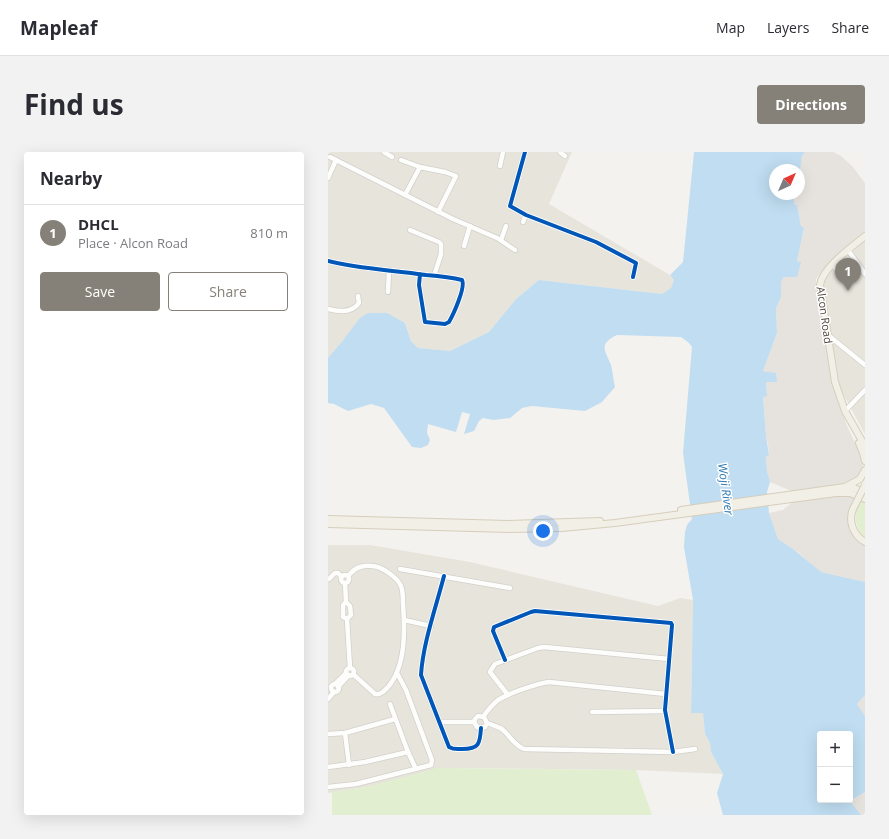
<!DOCTYPE html>
<html lang="en">
<head>
<meta charset="utf-8">
<style>
	body { margin:0; font-family:"Open Sans",sans-serif; background:#f2f2f3; color:#2b2b33 }
	.controls { position:absolute; right:12px; bottom:12px; display:grid; overflow:hidden; border-radius:4px; box-shadow:0 4px 16px #0002 }
	.controls button { width:36px; height:36px; display:grid; place-items:center; padding:0; border:0; border-bottom:1px solid #e1e1e2; background:#fff; color:#2b2b33; font:20px sans-serif }
	.compass { position:absolute; left:441px; top:12px; width:36px; height:36px; border-radius:50%; background:#fff; box-shadow:0 4px 16px #0002; rotate:44deg }
	.you { position:absolute; left:215px; top:379px; width:14px; height:14px; margin:-10px; border:3px solid #fff; border-radius:50%; background:#1a73e8; box-shadow:0 0 0 6px #1a73e833 }
	.badge { display:grid; place-items:center; width:26px; height:26px; border-radius:50%; background:#868178; color:#fff; font-size:13px; font-weight:700 }
	.pin { position:absolute; translate:-50% -33px; filter:drop-shadow(0 1px 2px #0008) }
	.pin::after { content:''; position:absolute; top:21px; width:14px; height:12px; background:inherit; clip-path:polygon(0 0,100% 0,50% 100%) }
	.list { margin:0; padding:0; list-style:none }
	h2 { display:flex; justify-content:space-between; align-items:center; height:52px; margin:0; padding:0 16px; font-size:17px }
	h2 small { font-size:13px; font-weight:400; color:#7c7c81 }
	.list li { display:grid; grid-template-columns:26px 1fr auto; gap:12px; align-items:center; box-sizing:border-box; height:56px; padding:0 16px; border-top:1px solid #e1e1e2 }
	.list b { display:block; font-size:15px; white-space:nowrap }
	.list p { margin:0; font-size:13px; white-space:nowrap; color:#7c7c81 }
	.list em { font-size:13px; font-style:normal; color:#7c7c81 }
	.actions { display:flex; gap:8px; padding:12px 16px }
	.actions a { flex:1; padding:9px 0; border:1px solid #868178; border-radius:4px; text-align:center; font-size:14px; color:#868178 }
	.actions .main { background:#868178; color:#fff }
	.map { position:relative; flex:none; width:537px; height:663px; overflow:hidden; border-radius:4px }
	header { display:flex; align-items:center; gap:24px; box-sizing:border-box; height:56px; padding:0 20px; background:#fff; border-bottom:1px solid #e1e1e2 }
	header strong { font-size:19px }
	nav { display:flex; gap:22px; margin-inline-start:auto; font-size:14px }
	.intro { display:flex; align-items:center; justify-content:space-between; box-sizing:border-box; height:96px; padding:0 24px }
	h1 { margin:0; font-size:28px }
	.button { padding:10px 18px; border-radius:4px; background:#868178; color:#fff; font-size:14px; font-weight:700 }
	main { display:flex; gap:24px; padding:0 24px }
	aside { flex:1; background:#fff; border-radius:4px; box-shadow:0 4px 16px #0002 }
	.map>svg:first-child { display:block }
	.residential { fill:#e7e4dc }
	.industrial { fill:#e6e2de }
	.green { fill:#e1eecf }
	.water { fill:#c0ddf1; fill-rule:evenodd }
	.lines { fill:none; stroke-linecap:round; stroke-linejoin:round }
	.minor-casing { stroke:#d2d0cb; stroke-width:6 }
	.major-casing { stroke:#d6cebb; stroke-width:8 }
	.minor { stroke:#fdfdfc; stroke-width:4.5 }
	.major { stroke:#f2efe6; stroke-width:6 }
	.major-bridge-casing { stroke:#d6cebb; stroke-width:8; stroke-linecap:butt }
	.major-bridge { stroke:#f2efe6; stroke-width:6 }
	.cycleway-casing { stroke:#fff; stroke-width:6 }
	.cycleway { stroke:#0057b8; stroke-width:4 }
	.labels { text-anchor:middle; dominant-baseline:central; stroke-width:3; stroke-linejoin:round; paint-order:stroke }
	.street-label { font-size:11px; fill:#4b4439; stroke:#fff }
	.water-label { font-size:12px; font-style:italic; fill:#2e7ab2; stroke:#fff }
</style>
</head>
<body>
<header>
<strong>Mapleaf</strong>
<nav><a>Map</a><a>Layers</a><a>Share</a></nav>
</header>
<div class="intro"><h1>Find us</h1><a class="button">Directions</a></div>
<main>
<aside>
<h2>Nearby<small></small></h2>
<ul class="list">
<li><span class="badge">1</span><div><b>DHCL</b><p>Place · Alcon Road</p></div><em>810 m</em></li>
</ul>
<div class="actions"><a class="main">Save</a><a>Share</a></div>
</aside>
<div class="map">
<svg width="537" height="663" viewBox="0 0 537 663">
	<rect width="100%" height="100%" fill="#f4f2ee"/>
	<g class="residential">
		<path d="M0,0H244L221,52L342,123L346,128L343,136L334,142L211,128L188,147L161,180L122,199L90,196L83,189L77,170L16,187L0,206Z"/>
		<path d="M537,89V282L512,236L495,136L498,126L513,110Z"/>
		<path d="M0,393H42L142,410L330,454L352,446L365,448L363,560L375,561L377,582L382,591L383,600L395,622L308,618L126,616L39,635L0,641Z"/>
	</g>
	<g class="industrial">
		<path d="M477,0H505L513,4L524,14L537,31V79L515,97L492,121L488,127V133L506,237L519,274L531,299L535,316L530,326L518,332L466,340L442,330L439,319L438,303H441L440,292L438,284L435,245L439,243L438,230H449L447,221L435,219L449,181L448,156L453,145V130L456,125L473,110L469,109L476,77L473,74L469,54L465,51V45L468,42H471L473,8L474,4Z"/>
		<path d="M518,342L527,346L521,357L520,365V371L527,384L532,390L537,393V430L493,420L488,417L471,401L450,387L441,361L455,358L466,349Z"/>
		<path d="M537,543V564L529,552Z"/>
		<path d="M537,640V663H533L522,649Z"/>
	</g>
	<g class="green">
		<path d="M533,348L537,350V386C533,383 532,380 530,376C525,364 528,358 533,348Z"/>
		<path d="M109,616L308,618L324,663H4V640L39,635Z"/>
	</g>
	<path class="water" d="M366,0H477L474,4L471,28V18H447V42H468L465,45L467,53H469L473,74L476,76L469,109L473,110L469,125H456L453,130V145L448,156L449,181L435,219L448,221L449,230H438L439,244L435,245L438,284L441,303L438,304L439,319L442,330L439,340L441,361L450,387L465,397L493,420L537,430V543L529,552L537,564V640L522,649L533,663H395L389,641L395,622L383,600L382,591L377,582L375,561H363L365,448L356,395L357,380L359,373L364,367L355,301L364,195L361,191L353,185L289,183C270,192 277,198 283,213C285,220 285,228 287,235L274,250L257,259L204,254L194,256L182,266L165,268L155,266L151,269L146,279L136,282L142,262L134,260L128,280L100,272L99,281L102,288L100,293L93,296L84,295L56,256L43,252L20,259L6,252L0,251V206L16,187L32,166L40,161H59L77,171L83,189L90,196L122,199L161,180L188,147L211,128L334,142L343,136L346,128L342,123L355,110ZM492,582H522V648H492Z"/>
	<g class="lines">
		<g class="minor-casing">
			<g id="minor">
				<path d="M56,0L64,5"/>
				<path d="M197,0L182,54L198,63L268,90L308,111L305,125"/>
				<path d="M232,0L237,4"/>
				<path d="M2,5L125,67L169,86L187,98"/>
				<path d="M73,8L92,15L117,20L128,24L110,60"/>
				<path d="M172,14L175,0"/>
				<path d="M0,26L8,8"/>
				<path d="M77,43L92,15"/>
				<path d="M195,70L198,63"/>
				<path d="M82,78L111,90L113,92V102L106,124"/>
				<path d="M173,88L178,74"/>
				<path d="M136,94L142,74"/>
				<path d="M520,98L537,122"/>
				<path d="M0,109C31,117 65,118 98,123C110,124 122,125 134,128C138,135 125,163 121,170L117,172L97,170L91,133L92,122"/>
				<path d="M505,113L515,127"/>
				<path d="M60,140L61,118"/>
				<path d="M0,157C11,160 24,161 31,151L30,144"/>
				<path d="M500,183L537,213"/>
				<path d="M517,259L537,238"/>
				<path d="M72,417L182,436"/>
				<circle cx="17" cy="427" r="4"/>
				<path d="M20,424C27,416 32,413 44,414C53,414 69,425 73,434C75,439 75,446 75,452C77,478 78,514 60,535C56,539 53,543 47,542L25,522"/>
				<path d="M116,424C108,455 95,491 93,523L121,595C126,598 130,597 134,597C151,597 152,592 153,576"/>
				<path d="M1,427L7,421H10L14,425"/>
				<path d="M17,431L18,450"/>
				<path d="M19,467L23,463L22,454L18,450L15,453V465L19,467L22,516"/>
				<path d="M76,468L103,474"/>
				<path d="M177,508L165,479L166,475L203,460L207,459L343,471L344,473L337,558L345,600"/>
				<circle cx="22" cy="520" r="4"/>
				<path d="M7,532L18,521"/>
				<circle cx="7" cy="536" r="4"/>
				<path d="M10,535L21,523"/>
				<path d="M180,543L162,520L163,518L167,512L210,496L216,495L341,507"/>
				<path d="M0,547L6,540"/>
				<path d="M62,552L80,600L88,617"/>
				<path d="M264,560L337,559"/>
				<path d="M155,565C159,559 164,553 170,548C181,541 208,532 221,530L338,542"/>
				<path d="M111,570H146"/>
				<path d="M159,571L157,575L153,576L149,575L146,570L147,567L150,564L156,565L159,571C164,573 169,574 174,577C182,584 186,593 196,597L345,600L367,597"/>
				<path d="M17,581L21,613"/>
				<path d="M0,582L17,581L67,567"/>
				<path d="M0,615L37,610L80,600"/>
				<path d="M0,635L28,632L103,613L104,608L78,538L69,521"/>
			</g>
		</g>
		<g class="major-casing">
			<g id="major">
				<path d="M537,84C524,95 494,116 492,133L507,230L517,259L537,294"/>
				<path d="M531,291L535,301L537,309"/>
				<path d="M517,335L532,327L537,318"/>
				<path d="M525,357C520,369 525,383 537,390"/>
				<path d="M353,358L517,335L526,336L537,341"/>
				<path d="M0,367L180,372L272,369"/>
				<path d="M0,372L181,377L234,376L287,371L508,341H522L537,347"/>
			</g>
		</g>
		<use href="#minor" class="minor"/>
		<use href="#major" class="major"/>
		<g class="major-bridge-casing">
			<path id="major-bridge" d="M525,357L537,333"/>
		</g>
		<use href="#major-bridge" class="major-bridge"/>
		<g class="cycleway-casing">
			<g id="cycleway">
				<path d="M197,0L182,54L198,63L268,90L308,111L305,125"/>
				<path d="M0,109C31,117 65,118 98,123C110,124 122,125 134,128C138,135 125,163 121,170L117,172L97,170L91,133L92,122"/>
				<path d="M116,424C108,455 95,491 93,523L121,595C126,598 130,597 134,597C151,597 152,592 153,576"/>
				<path d="M177,508L165,479L166,475L203,460L207,459L343,471L344,473L337,558L345,600"/>
			</g>
		</g>
		<use href="#cycleway" class="cycleway"/>
	</g>
	<g class="labels">
		<g class="street-label">
			<text transform="translate(497 163) rotate(82)">Alcon Road</text>
		</g>
		<g class="water-label">
			<text transform="translate(398 337) rotate(82)">Woji River</text>
		</g>
	</g>
</svg>
<div class="controls">
<button>+</button>
<button>−</button>
</div>
<svg class="compass" viewBox="-18 -18 36 36"><path d="M0-13l5 13h-10z" fill="#e53935"/><path d="M0 13l5-13h-10z" fill="#7c7c81"/></svg>
<div class="you"></div>
<div class="pin badge" style="left:520px;top:139px">1</div>
</div>
</main>
</body>
</html>
